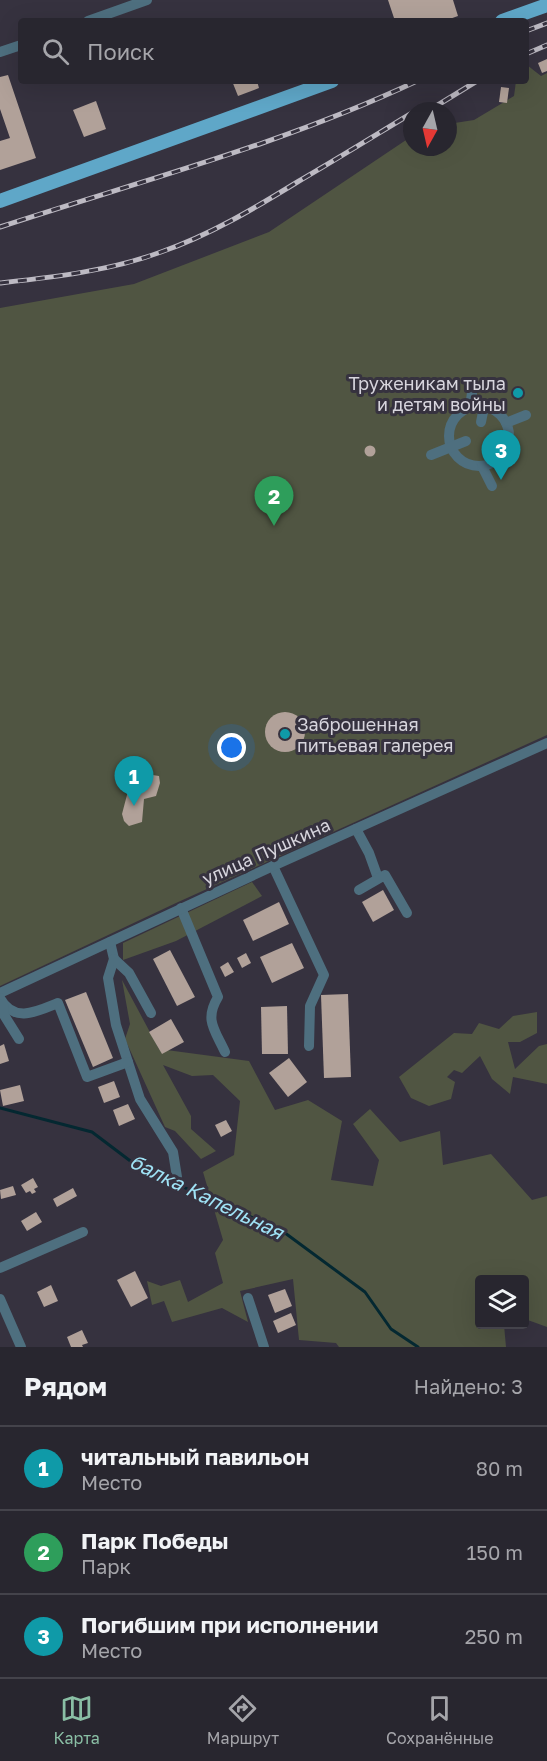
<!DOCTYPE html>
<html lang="ru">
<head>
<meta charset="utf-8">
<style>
	body { margin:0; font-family:"Golos Text",sans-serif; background:#34323b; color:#f1f3f6 }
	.controls { position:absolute; right:18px; bottom:18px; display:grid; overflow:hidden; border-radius:6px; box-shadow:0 6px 24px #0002 }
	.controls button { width:54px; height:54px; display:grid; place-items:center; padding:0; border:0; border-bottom:2px solid #44434b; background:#28262f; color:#f1f3f6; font:30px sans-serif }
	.compass { position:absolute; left:403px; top:102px; width:54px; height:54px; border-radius:50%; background:#28262f; box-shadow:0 6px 24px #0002; rotate:188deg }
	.you { position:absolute; left:232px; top:748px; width:21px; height:21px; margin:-15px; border:4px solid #fff; border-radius:50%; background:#1a73e8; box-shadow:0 0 0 9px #1a73e833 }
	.badge { display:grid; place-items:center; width:39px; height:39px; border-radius:50%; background:#8abfa5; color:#fff; font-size:20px; font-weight:700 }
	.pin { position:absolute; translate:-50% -50px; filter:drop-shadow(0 2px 3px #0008) }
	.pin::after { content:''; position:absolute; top:32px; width:21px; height:18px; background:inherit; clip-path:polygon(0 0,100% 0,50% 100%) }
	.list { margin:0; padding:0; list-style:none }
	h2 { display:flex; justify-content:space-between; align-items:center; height:78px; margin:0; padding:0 24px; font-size:26px }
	h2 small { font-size:20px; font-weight:400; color:#a5a5aa }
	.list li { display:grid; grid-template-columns:39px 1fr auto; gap:18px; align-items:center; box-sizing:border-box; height:84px; padding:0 24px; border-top:2px solid #44434b }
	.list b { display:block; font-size:22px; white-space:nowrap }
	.list p { margin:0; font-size:20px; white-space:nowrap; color:#a5a5aa }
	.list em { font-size:20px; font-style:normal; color:#a5a5aa }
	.icon { flex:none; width:33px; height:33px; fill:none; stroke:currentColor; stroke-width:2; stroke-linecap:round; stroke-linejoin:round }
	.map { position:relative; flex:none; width:547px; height:1347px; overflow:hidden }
	.search { position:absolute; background:#28262f; box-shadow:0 6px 24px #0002; left:18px; right:18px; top:18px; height:66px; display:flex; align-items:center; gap:15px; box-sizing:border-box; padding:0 21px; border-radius:6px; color:#a5a5aa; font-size:22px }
	.sheet { height:330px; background:#28262f }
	nav { display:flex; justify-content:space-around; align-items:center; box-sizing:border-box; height:84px; border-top:2px solid #44434b; background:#28262f; font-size:16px; color:#a5a5aa }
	nav a { display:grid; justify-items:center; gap:3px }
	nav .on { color:#8abfa5 }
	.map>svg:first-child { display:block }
	.green { fill:#505542 }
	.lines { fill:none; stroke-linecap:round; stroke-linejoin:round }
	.stream { stroke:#042831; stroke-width:3 }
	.building { fill:#b1a199 }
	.minor { stroke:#4e6f7f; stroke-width:10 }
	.major { stroke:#5fa7c8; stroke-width:14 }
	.rail-casing { stroke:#bdbac3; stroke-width:5 }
	.rail { stroke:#36323f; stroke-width:3; stroke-dasharray:9; stroke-linecap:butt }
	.culture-dot { fill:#0f9aa8; stroke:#36323f; stroke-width:2 }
	.labels { text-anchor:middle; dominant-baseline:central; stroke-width:6; stroke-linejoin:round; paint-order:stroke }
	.poi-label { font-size:18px; fill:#d7d5dd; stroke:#36323f; text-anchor:end }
	.street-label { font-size:18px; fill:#d7d5dd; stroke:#36323f }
	.water-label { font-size:20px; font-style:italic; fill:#9fe2f5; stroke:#36323f }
</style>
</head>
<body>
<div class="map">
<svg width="547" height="1347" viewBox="0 0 547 1347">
	<rect width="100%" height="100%" fill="#36323f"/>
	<g class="green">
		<path d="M527,65L541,76L547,73V735L176,903L0,986V308L134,284L269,232L412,136V147H448V124L474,120L514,96L516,81H526Z"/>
		<path d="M252,882L262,896L176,941L123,960V943Z"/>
		<path d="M122,980L159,1049L249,1061L275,1110L308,1100L342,1121L331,1180L373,1186L379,1160L353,1124L370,1109L400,1142L440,1131L443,1165L491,1154L532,1200L547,1196V1327L525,1319L524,1280H480V1324L504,1325L506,1347H339L336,1343L299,1340L293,1279L240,1291L248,1322L222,1308L172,1322L164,1301L152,1305L147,1281L161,1286L180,1280L188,1302L223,1283L215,1253L223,1240L203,1172L234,1155L240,1101L213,1075L192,1076L163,1065L191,1116V1129L216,1151L201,1159L175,1131L165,1127L125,1039L130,1024Z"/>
		<path d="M537,1012V1033L520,1042H508L515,1069L539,1046L547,1044V1084L513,1077L510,1094L492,1079L480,1056L462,1073L454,1070L447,1077L455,1082L451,1099L429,1106L411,1098L399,1077L454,1033L472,1034L479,1023L499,1029L513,1016Z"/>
	</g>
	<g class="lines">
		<path class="stream" d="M0,1108L92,1132L133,1163L200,1195L281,1230L365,1292L391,1329L418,1347"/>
	</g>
	<g class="building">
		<path d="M388,0H453L458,16L444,21H395Z"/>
		<path d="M547,59V71L542,73L538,63Z"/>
		<path d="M8,75L36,158L0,170V141L10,138L0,109V77Z"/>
		<path d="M232,81H257L259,88L238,96Z"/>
		<path d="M501,87L509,88L507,103L499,102Z"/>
		<path d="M96,101L106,129L84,137L73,110Z"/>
		<circle cx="370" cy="451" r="5.5"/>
		<circle cx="285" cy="732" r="20"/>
		<path d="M133,772L159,776L160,783L156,796L144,799L142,822L129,826L124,821L122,814Z"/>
		<path d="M383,890L394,910L373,922L362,902Z"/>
		<path d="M279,902L289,924L253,941L243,920Z"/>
		<path d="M292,943L304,968L272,983L260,957Z"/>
		<path d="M170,950L195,997L177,1006L153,959Z"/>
		<path d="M246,953L251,963L242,968L237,958Z"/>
		<path d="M228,962L234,972L225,977L220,967Z"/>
		<path d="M86,992L113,1058L93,1067L65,1000Z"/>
		<path d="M348,994L351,1077L324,1078L321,995Z"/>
		<path d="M287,1006L288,1054H262L261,1007Z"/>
		<path d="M171,1019L184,1042L162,1054L149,1032Z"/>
		<path d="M4,1044L9,1061L0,1064V1046Z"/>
		<path d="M289,1058L307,1082L288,1097L269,1073Z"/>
		<path d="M114,1081L120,1097L104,1103L98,1087Z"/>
		<path d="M20,1085L24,1101L3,1106L0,1090Z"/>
		<path d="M128,1104L135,1119L119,1126L113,1110Z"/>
		<path d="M226,1120L232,1131L221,1137L215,1125Z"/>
		<path d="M33,1178L38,1187L34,1189L36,1192L32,1194L30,1191L26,1193L21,1185Z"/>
		<path d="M13,1186L16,1195L1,1199L0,1190Z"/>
		<path d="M73,1188L77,1196L57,1207L53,1199Z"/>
		<path d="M36,1212L42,1222L27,1231L21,1221Z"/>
		<path d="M135,1271L148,1298L131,1307L117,1280Z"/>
		<path d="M51,1285L58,1301L44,1307L37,1292Z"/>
		<path d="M285,1289L292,1306L275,1313L268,1295Z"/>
		<path d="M291,1313L296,1325L278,1333L273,1321Z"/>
		<path d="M82,1330L88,1343L82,1345L83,1347H71L67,1337Z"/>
	</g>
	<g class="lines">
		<g class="minor">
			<path d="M88,21L147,0"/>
			<path d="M0,52L21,45"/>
			<circle cx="479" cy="436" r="30"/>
			<path d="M470,408L473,385"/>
			<path d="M481,422L484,407"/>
			<path d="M506,423L526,415"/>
			<path d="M491,444L504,453"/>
			<path d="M431,455L466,441"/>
			<path d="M482,466L492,486"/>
			<path d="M356,829L369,853L378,878"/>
			<path d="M273,866L324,975L310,1006L309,1046"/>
			<path d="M359,890L385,875L407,913"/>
			<path d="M181,908L218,997C204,1020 215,1030 225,1052"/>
			<path d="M110,942L114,959L108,978L116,1025L140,1099L173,1152L177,1177"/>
			<path d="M114,959L129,973L151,1013"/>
			<path d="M0,993L273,866L547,743"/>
			<path d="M0,998C14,1024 38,1011 58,1003L87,1077L128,1062"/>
			<path d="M3,1004L4,1015L19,1039"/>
			<path d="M0,1268L83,1232"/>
			<path d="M248,1298L264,1347"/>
			<path d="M0,1299L21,1347"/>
		</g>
		<g class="major">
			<path d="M502,21L547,5"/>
			<path d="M0,201L332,81"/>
		</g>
		<g class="rail-casing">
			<g id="rail">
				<path d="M526,31L547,23"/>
				<path d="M526,54L547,45"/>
				<path d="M428,111L477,81"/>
				<path d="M0,227C140,181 283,144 417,81"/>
				<path d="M0,283C54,277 110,271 161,252C210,235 255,208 299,181C337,159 374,136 412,113"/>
			</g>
		</g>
		<use href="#rail" class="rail"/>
	</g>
	<g class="culture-dot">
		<circle cx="518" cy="393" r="6"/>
		<circle cx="285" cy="734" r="6"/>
	</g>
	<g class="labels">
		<g class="poi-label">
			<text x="506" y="383">Труженикам тыла<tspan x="506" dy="21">и детям войны</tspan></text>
			<text x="297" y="724" text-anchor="start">Заброшенная<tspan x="297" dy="21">питьевая галерея</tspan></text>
		</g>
		<g class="street-label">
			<text transform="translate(266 851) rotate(-24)">улица Пушкина</text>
		</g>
		<g class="water-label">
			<text transform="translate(207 1196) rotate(26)">балка Капельная</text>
		</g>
	</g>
</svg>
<div class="controls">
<button><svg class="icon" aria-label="layers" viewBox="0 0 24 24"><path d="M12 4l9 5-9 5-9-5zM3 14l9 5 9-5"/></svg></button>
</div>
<svg class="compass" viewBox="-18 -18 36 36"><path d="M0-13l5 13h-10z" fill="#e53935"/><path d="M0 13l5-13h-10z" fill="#a5a5aa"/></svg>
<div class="you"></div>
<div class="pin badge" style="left:134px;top:806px;background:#0f9aa8">1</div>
<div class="pin badge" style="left:274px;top:526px;background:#2e9e5b">2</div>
<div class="pin badge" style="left:501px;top:480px;background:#0f9aa8">3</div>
<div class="search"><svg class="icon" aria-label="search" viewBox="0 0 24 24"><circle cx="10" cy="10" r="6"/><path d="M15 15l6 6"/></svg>Поиск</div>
</div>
<section class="sheet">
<h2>Рядом<small>Найдено: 3</small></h2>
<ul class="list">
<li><span class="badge" style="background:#0f9aa8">1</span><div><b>читальный павильон</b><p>Место</p></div><em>80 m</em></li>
<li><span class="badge" style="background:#2e9e5b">2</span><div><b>Парк Победы</b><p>Парк</p></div><em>150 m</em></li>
<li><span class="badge" style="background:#0f9aa8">3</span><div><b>Погибшим при исполнении</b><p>Место</p></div><em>250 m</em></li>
</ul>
</section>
<nav>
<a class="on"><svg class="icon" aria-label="map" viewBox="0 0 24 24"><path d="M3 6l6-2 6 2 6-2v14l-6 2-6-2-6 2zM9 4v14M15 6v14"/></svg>Карта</a>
<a><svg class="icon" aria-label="directions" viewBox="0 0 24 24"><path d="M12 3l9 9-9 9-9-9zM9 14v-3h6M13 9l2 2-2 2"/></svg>Маршрут</a>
<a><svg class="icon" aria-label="saved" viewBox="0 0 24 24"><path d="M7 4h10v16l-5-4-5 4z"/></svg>Сохранённые</a>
</nav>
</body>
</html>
